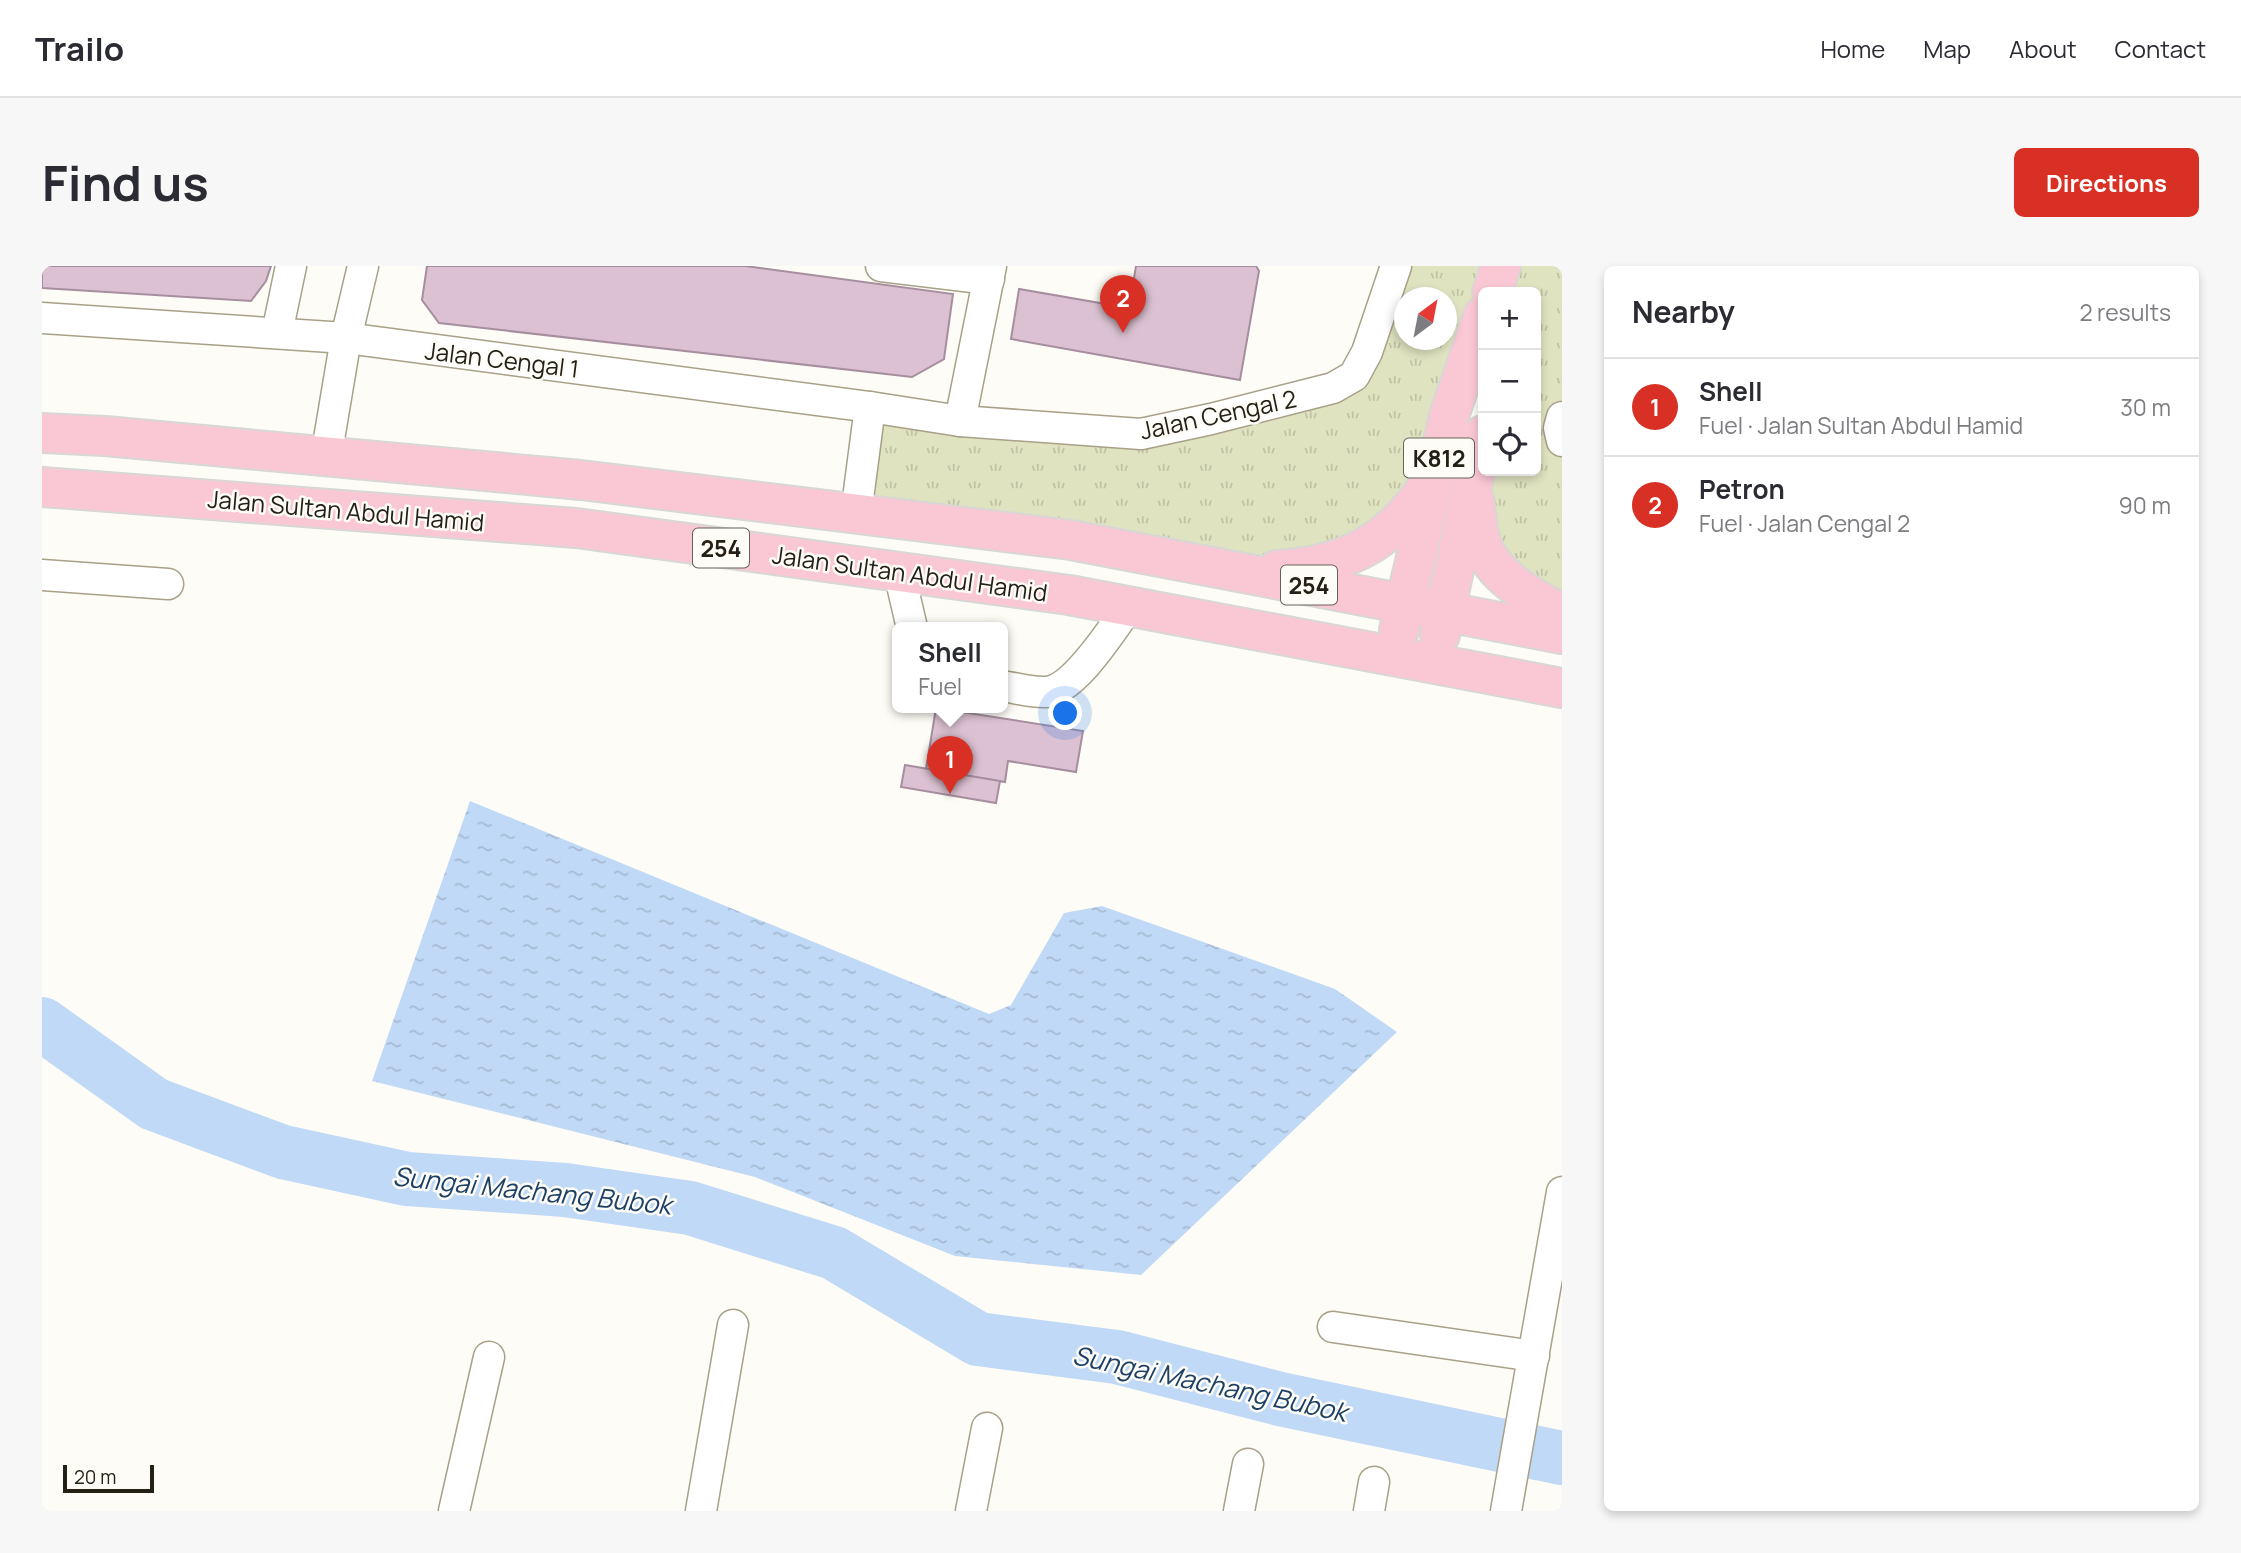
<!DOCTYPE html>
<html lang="en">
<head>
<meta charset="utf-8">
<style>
	body { margin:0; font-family:Manrope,sans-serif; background:#f7f7f7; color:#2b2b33 }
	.controls { position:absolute; right:21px; top:21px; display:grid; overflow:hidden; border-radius:10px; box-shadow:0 4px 10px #0003 }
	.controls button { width:63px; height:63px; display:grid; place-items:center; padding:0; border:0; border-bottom:2px solid #e1e1e2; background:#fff; color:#2b2b33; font:35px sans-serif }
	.compass { position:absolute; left:1352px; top:21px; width:63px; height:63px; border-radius:50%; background:#fff; box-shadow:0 4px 10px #0003; rotate:32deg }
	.scale { position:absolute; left:21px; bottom:18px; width:91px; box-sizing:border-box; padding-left:7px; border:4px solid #242016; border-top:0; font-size:19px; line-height:24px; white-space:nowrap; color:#242016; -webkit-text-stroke:5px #fdfcf6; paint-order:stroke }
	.you { position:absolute; left:1024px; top:448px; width:24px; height:24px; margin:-18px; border:5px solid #fff; border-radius:50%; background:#1a73e8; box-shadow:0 0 0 10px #1a73e833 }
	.badge { display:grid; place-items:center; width:46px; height:46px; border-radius:50%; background:#d93025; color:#fff; font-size:23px; font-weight:700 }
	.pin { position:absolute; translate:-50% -58px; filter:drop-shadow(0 2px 4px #0008) }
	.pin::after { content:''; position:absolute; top:37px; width:24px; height:21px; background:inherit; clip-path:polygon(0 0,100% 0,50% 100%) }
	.popup { position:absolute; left:850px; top:356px; width:116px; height:91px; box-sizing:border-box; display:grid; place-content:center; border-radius:10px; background:#fff; filter:drop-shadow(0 2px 5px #0005); font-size:23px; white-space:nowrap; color:#7c7c81 }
	.popup b { font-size:26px; color:#2b2b33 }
	.popup::after { content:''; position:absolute; left:50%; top:100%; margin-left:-14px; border:14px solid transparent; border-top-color:#fff }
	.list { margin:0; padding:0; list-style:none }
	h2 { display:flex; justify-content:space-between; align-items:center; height:91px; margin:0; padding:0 28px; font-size:30px }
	h2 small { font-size:23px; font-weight:400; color:#7c7c81 }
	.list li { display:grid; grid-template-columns:46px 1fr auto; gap:21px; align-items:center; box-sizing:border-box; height:98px; padding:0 28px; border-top:2px solid #e1e1e2 }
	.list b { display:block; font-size:26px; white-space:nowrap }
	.list p { margin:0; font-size:23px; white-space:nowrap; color:#7c7c81 }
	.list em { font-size:23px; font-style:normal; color:#7c7c81 }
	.icon { flex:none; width:38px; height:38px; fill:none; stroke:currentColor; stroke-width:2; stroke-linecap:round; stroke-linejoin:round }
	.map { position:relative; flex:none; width:1520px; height:1245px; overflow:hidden; border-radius:10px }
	header { display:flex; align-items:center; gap:42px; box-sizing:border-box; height:98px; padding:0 35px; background:#fff; border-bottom:2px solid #e1e1e2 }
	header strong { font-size:33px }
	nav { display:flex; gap:38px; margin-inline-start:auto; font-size:24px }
	.intro { display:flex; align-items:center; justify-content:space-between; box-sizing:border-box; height:168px; padding:0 42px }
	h1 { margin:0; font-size:49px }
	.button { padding:18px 32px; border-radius:10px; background:#d93025; color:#fff; font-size:24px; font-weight:700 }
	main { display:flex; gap:42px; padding:0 42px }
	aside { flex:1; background:#fff; border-radius:10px; box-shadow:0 4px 10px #0003 }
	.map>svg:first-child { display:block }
	.grass { fill:url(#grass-tufts); fill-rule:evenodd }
	.water { fill:url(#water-ripples) }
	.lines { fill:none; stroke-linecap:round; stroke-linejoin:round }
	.river { stroke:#c0d9f6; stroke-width:54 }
	.building { fill:#dbc1d1; stroke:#a78e9e; stroke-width:2 }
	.minor-casing { stroke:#a8a087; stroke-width:33 }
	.major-casing { stroke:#d8d7d5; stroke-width:42 }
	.minor { stroke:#fff; stroke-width:30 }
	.major { stroke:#fac8d4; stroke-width:38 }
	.labels { text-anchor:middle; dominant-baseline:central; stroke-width:5; stroke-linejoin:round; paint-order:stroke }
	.shield { fill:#fdfcf6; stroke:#656259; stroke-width:2 }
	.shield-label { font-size:23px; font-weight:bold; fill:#242016 }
	.street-label { font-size:24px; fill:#242016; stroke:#fdfcf6 }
	.water-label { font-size:26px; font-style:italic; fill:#1c4066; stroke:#fdfcf6 }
</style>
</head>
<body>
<header>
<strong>Trailo</strong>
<nav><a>Home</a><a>Map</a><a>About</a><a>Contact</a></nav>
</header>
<div class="intro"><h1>Find us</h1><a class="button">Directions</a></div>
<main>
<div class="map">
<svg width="1520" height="1245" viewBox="0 0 1520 1245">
	<defs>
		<pattern id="grass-tufts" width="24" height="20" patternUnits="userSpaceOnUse" patternTransform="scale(1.75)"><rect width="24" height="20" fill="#e0e3c0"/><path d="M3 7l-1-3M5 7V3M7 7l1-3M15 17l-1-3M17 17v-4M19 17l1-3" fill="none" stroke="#c0c2a4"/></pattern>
		<pattern id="water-ripples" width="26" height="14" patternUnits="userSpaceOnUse" patternTransform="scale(1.75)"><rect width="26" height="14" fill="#c0d9f6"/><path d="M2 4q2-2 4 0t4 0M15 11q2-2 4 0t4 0" fill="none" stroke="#a5bad2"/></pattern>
	</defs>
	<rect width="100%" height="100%" fill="#fdfcf6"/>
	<g class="grass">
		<path d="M1354,0H1459L1369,246L1257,302L814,248L828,141L1098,168L1291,122ZM1363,32H1405V74H1363Z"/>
		<path d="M1463,0H1520V348L1456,304L1441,205H1494V26H1460Z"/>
	</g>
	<path class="water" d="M428,535L947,748L969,739L1022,647L1060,640L1293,723L1355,766L1099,1009L913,990L713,911L330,815Z"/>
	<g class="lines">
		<path class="river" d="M0,758L112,838L241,886L365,913L523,924L648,942L792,987L936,1073L1075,1091L1238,1133L1520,1192"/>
	</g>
	<g class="building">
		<path d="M0,0H229L224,15L209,35L0,22Z"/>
		<path d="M385,0H703L911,28L902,93L870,111L397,57L380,34Z"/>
		<path d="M1094,0H1214L1217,5L1198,114L969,73L977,23L1087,42Z"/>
		<path d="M894,442L1041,465L1034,506L966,495L963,516L884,503Z"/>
		<path d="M863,499L958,515L954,537L859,521Z"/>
	</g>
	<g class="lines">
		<g class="minor-casing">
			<g id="minor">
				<path d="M839,0L947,13"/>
				<path d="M0,52L304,72L828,141L918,155L1099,168L1169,153L1291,122L1312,110L1325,86L1354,0"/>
				<path d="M235,67L249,0"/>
				<path d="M1520,151L1517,162L1520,175"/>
				<path d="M918,155L949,0"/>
				<path d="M284,191L304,72L321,0"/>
				<path d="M814,248L828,141"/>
				<path d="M857,306L870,362"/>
				<path d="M0,309L126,318"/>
				<path d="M960,420C974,422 991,427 1004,426C1033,424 1071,362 1087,340"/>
				<path d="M1291,1061L1492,1090"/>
				<path d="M412,1245L447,1091"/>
				<path d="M659,1245L691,1059"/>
				<path d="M929,1245L945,1162"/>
				<path d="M1197,1245L1206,1198"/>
				<path d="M1327,1245L1332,1216"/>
				<path d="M1464,1245L1520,926"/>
			</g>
		</g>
		<g class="major-casing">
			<g id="major">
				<path d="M1450,26L1459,0"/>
				<path d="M0,167L63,170L539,214L1029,274L1520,368"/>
				<path d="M0,221L534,262L1027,329L1520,422"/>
				<path d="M1432,233C1434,247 1435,263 1439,276C1450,311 1491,332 1520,348"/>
				<path d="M1235,304C1304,299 1347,278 1386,220"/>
				<path d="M1357,364L1407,150L1441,50"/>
				<path d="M1398,369L1441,169"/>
			</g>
		</g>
		<use href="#minor" class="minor"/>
		<use href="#major" class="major"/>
	</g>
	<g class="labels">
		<g class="shield">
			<rect x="1362" y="172.5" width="70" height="39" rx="5"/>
			<rect x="651" y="262.5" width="56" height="39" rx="5"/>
			<rect x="1239" y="299.5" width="56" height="39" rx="5"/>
		</g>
		<g class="shield-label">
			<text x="1397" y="192">K812</text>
			<text x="679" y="282">254</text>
			<text x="1267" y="319">254</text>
		</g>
		<g class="street-label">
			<text transform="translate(460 93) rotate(7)">Jalan Cengal 1</text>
			<text transform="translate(1176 148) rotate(-12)">Jalan Cengal 2</text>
			<text transform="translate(304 244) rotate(5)">Jalan Sultan Abdul Hamid</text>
			<text transform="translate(868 307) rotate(8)">Jalan Sultan Abdul Hamid</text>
		</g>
		<g class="water-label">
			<text transform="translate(490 924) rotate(6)">Sungai Machang Bubok</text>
			<text transform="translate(1168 1117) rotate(12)">Sungai Machang Bubok</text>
		</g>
	</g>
</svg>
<div class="controls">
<button>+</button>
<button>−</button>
<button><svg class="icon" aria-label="locate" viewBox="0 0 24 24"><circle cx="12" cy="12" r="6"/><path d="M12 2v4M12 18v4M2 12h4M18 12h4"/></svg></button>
</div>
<svg class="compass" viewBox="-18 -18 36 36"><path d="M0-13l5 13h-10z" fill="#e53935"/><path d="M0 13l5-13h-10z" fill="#7c7c81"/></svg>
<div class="scale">20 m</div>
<div class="you"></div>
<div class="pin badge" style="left:908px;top:528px">1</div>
<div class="popup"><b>Shell</b>Fuel</div>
<div class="pin badge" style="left:1081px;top:67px">2</div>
</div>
<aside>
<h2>Nearby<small>2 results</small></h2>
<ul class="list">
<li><span class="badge">1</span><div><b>Shell</b><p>Fuel · Jalan Sultan Abdul Hamid</p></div><em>30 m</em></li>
<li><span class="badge">2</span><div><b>Petron</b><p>Fuel · Jalan Cengal 2</p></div><em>90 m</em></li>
</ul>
</aside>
</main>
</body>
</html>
